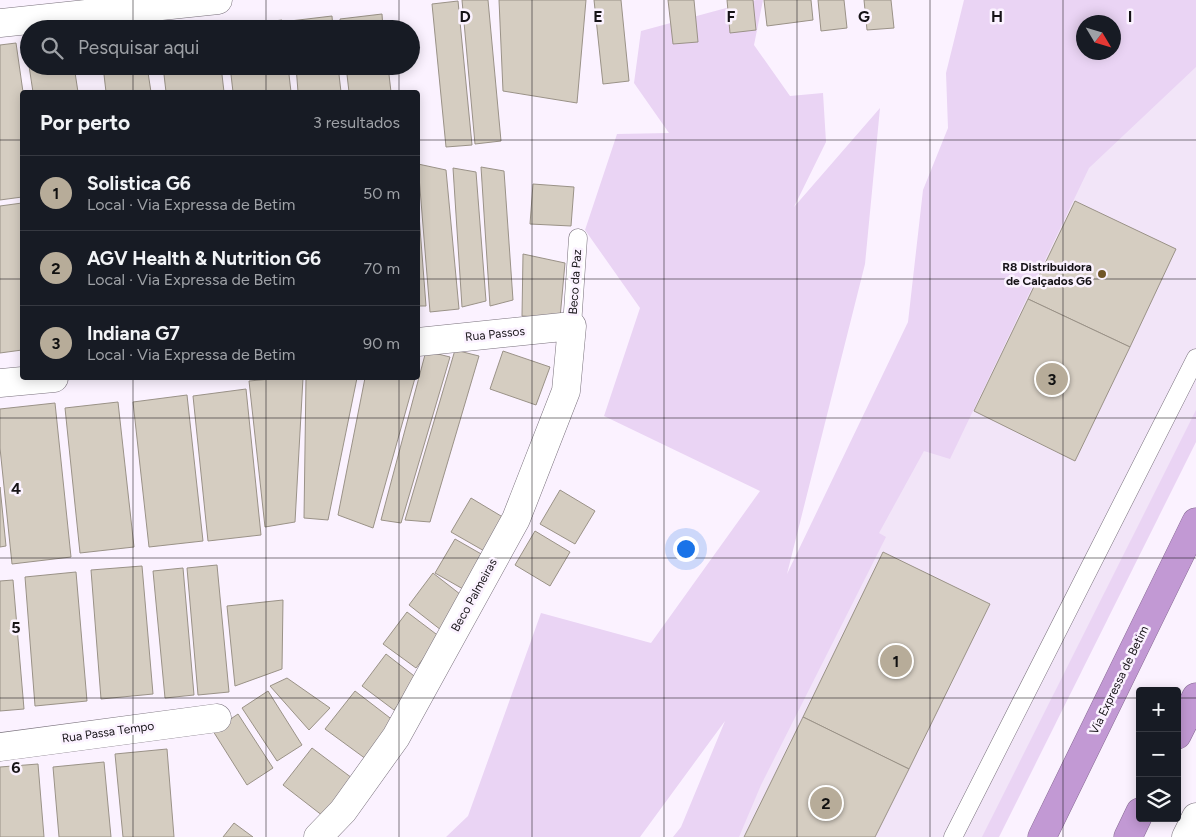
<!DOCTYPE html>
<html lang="pt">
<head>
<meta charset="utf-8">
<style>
	body { margin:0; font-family:Figtree,sans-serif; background:#20242c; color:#f1f3f6 }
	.controls { position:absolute; right:15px; bottom:15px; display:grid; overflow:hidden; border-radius:5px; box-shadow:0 2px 12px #0003 }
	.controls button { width:45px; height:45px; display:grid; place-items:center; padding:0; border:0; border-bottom:1px solid #363941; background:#171b24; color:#f1f3f6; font:25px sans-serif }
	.compass { position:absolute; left:1076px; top:15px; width:45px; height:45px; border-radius:50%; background:#171b24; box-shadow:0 2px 12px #0003; rotate:128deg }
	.you { position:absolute; left:685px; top:548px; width:18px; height:18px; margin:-12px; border:4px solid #fff; border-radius:50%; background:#1a73e8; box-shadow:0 0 0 8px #1a73e833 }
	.badge { display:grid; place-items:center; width:32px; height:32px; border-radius:50%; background:#b7ac99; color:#111; font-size:16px; font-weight:700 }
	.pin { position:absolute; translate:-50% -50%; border:2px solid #fff; box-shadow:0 1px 5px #0006 }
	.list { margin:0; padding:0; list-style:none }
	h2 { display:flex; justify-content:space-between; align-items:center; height:65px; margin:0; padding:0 20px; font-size:21px }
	h2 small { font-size:16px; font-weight:400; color:#9ea1a6 }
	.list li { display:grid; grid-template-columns:32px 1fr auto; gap:15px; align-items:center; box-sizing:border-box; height:75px; padding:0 20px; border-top:1px solid #363941 }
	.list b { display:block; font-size:19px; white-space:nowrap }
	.list p { margin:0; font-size:16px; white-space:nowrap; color:#9ea1a6 }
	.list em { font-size:16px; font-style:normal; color:#9ea1a6 }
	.icon { flex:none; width:28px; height:28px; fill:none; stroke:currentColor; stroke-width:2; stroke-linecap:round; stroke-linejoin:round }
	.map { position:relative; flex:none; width:1196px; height:837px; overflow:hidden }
	.search { position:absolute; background:#171b24; box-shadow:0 2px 12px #0003; left:20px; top:20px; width:400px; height:55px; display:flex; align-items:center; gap:12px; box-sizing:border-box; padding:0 18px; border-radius:28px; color:#9ea1a6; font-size:19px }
	.panel { position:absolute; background:#171b24; box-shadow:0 2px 12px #0003; left:20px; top:90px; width:400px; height:290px; border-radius:5px }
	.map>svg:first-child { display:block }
	.built { fill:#f2e5f8; fill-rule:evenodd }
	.green { fill:#ead4f4; fill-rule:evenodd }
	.building { fill:#d5cdc1; stroke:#9a9287 }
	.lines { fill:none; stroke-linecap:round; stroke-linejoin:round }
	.lane-casing { stroke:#79717c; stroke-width:19 }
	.street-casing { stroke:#79717c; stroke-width:29 }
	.secondary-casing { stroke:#79717c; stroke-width:29 }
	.highway-casing { stroke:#866a92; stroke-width:29 }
	.lane { stroke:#fff; stroke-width:18 }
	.street { stroke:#fff; stroke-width:28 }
	.secondary { stroke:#fff; stroke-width:28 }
	.highway { stroke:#c299d4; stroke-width:28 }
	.grid { fill:none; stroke:#161317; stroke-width:1; stroke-opacity:0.55 }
	.poi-dot { fill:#705527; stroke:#fbf2ff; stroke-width:2 }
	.labels { text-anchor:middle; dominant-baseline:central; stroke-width:5; stroke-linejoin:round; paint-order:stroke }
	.poi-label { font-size:12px; font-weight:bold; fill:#161317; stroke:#fbf2ff; text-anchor:end }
	.street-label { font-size:12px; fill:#161317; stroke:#fbf2ff }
	.grid-label { font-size:16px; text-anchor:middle; font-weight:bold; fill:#161317; stroke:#fbf2ff; stroke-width:5; stroke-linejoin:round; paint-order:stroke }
</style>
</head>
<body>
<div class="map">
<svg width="1196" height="837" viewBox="0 0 1196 837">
	<rect width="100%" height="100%" fill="#fbf2ff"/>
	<path class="built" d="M1196,0V418L991,837H706L923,417L993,10ZM1084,22H1114V52H1084Z"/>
	<g class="green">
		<path d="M756,0H763L754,45L790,96L823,93L826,142L794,207L880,108L865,264L787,574L908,322L923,190L948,128L946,73L964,0H1196V67L1089,168L950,459L924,451L879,533L886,537L761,785L739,837H673L681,827L725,721L640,837H446L468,816L541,613L651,643L760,491L604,416L640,308L585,230L617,134L669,133L634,83L641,31ZM1084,22H1114V52H1084Z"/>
		<path d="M1196,410V442L999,837H982Z"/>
	</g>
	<g class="building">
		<path d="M462,0H488L501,141L475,144Z"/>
		<path d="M499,0H586L577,103L503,91Z"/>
		<path d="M594,0H621L629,81L603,84Z"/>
		<path d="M668,0H694L698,42L673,44Z"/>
		<path d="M727,0H753L756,30L730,33Z"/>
		<path d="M764,0H811L813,20L767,26Z"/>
		<path d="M818,0H844L847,28L821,31Z"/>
		<path d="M864,0H891L894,28L867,30Z"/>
		<path d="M458,1L472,145L446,147L432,4Z"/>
		<path d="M382,14L383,29H341L340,19Z"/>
		<path d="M332,16L333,29H291L290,21Z"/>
		<path d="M282,20L283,29H225V27Z"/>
		<path d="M16,43L23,92L22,197L0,200V45Z"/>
		<path d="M29,66H74L78,92H33Z"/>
		<path d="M103,66H147L151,92H106Z"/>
		<path d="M163,66H221L224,92H166Z"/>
		<path d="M230,66H288L291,92H233Z"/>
		<path d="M296,66H338L341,92H298Z"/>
		<path d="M346,66H388L391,92H349Z"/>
		<path d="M418,164L446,170L459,309L430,312Z"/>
		<path d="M481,167L504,171L513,300L490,306Z"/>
		<path d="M453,168L476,172L486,301L462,307Z"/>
		<path d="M533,184L574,187L571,226L530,224Z"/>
		<path d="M1075,201L1176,249L1130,347L1028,299Z"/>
		<path d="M418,202L426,306H418Z"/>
		<path d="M22,203V350L0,353V206Z"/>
		<path d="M523,254L565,263L560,318L522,316Z"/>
		<path d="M1028,299L1130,347L1075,461L974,411Z"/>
		<path d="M455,350L479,356L430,522L405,520Z"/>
		<path d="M426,351L450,357L401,523L381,520Z"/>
		<path d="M503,351L550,367L536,405L490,389Z"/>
		<path d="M282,378H303L295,522L265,527L249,381Z"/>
		<path d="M306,378H357L328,520L304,518Z"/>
		<path d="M365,378H415L373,528L338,515Z"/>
		<path d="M246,389L261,535L208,541L193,396Z"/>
		<path d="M187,395L203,541L149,547L133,402Z"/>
		<path d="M118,402L134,547L80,553L65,408Z"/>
		<path d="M55,403L71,557L12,564L0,448V409Z"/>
		<path d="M0,487L6,546L0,547Z"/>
		<path d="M560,490L595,511L575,544L540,524Z"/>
		<path d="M471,498L506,519L486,552L451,532Z"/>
		<path d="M535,531L570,552L550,586L515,565Z"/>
		<path d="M455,539L490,559L470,593L435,573Z"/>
		<path d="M883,552L990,604L909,769L803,717Z"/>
		<path d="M217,565L229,692L198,695L187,568Z"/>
		<path d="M142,566L153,694L101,699L91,570Z"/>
		<path d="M183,568L194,695L165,698L153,571Z"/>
		<path d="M76,572L87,701L35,706L25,577Z"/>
		<path d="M433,573L465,598L441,630L409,605Z"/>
		<path d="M13,580L24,709L0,711V581Z"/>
		<path d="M283,600L282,669L235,686L227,606Z"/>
		<path d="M407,612L440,637L416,668L383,644Z"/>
		<path d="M386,654L418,679L394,710L362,686Z"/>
		<path d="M287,678L330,708L309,730L270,686Z"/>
		<path d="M268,691L302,745L277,761L242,708Z"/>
		<path d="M355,691L394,721L366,759L325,729Z"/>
		<path d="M238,714L273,768L247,785L213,731Z"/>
		<path d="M803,717L909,769L875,837H744Z"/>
		<path d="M312,748L352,778L323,816L283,785Z"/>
		<path d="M167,749L174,837H123L115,754Z"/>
		<path d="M104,762L111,837H59L53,767Z"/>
		<path d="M38,764L44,837H0V767Z"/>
		<path d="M234,823L253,837H223Z"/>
	</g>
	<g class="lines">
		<g class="lane-casing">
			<g id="lane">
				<path d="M572,326L578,238"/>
				<path d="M953,837L1196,358"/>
			</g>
		</g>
		<g class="street-casing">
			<g id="street">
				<path d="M0,23L218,0"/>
				<path d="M0,383L54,378"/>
				<path d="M0,747L217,718"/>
				<path d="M318,837L343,811L396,737L516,519L566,391L572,326L418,342"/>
			</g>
		</g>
		<g class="secondary-casing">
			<path id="secondary" d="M1186,837L1196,817"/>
		</g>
		<g class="highway-casing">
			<g id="highway">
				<path d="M1177,735L1196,697"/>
				<path d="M1042,837L1196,522"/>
				<path d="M1128,837L1140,812"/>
			</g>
		</g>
		<use href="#lane" class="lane"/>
		<use href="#street" class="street"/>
		<use href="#secondary" class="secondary"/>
		<use href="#highway" class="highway"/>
	</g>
	<path class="grid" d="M133,0V29M266,0V29M399,0V29M532,0V837M664,0V837M797,0V837M930,0V837M1063,0V837M133,66V92M266,66V92M399,66V92M0,140H22M418,140H1196M0,279H22M418,279H1196M133,378V837M266,378V837M399,378V837M0,418H1196M0,558H1196M0,698H1140M1177,698H1196"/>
	<circle class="poi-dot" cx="1102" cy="274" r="5"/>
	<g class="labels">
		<g class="poi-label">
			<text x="1092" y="267">R8 Distribuidora<tspan x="1092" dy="14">de Calçados G6</tspan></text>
		</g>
		<g class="street-label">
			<text transform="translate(575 282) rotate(-86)">Beco da Paz</text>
			<text transform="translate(495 334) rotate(-6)">Rua Passos</text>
			<text transform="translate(474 595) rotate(-61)">Beco Palmeiras</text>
			<text transform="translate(1119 680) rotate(-64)">Via Expressa de Betim</text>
			<text transform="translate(108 732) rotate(-8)">Rua Passa Tempo</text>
		</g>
	</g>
	<g class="grid-label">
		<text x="465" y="22">D</text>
		<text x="598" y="22">E</text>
		<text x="731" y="22">F</text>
		<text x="864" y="22">G</text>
		<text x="997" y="22">H</text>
		<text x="1130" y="22">I</text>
		<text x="16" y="494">4</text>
		<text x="16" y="633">5</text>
		<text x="16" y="773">6</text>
	</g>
</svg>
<div class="controls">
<button>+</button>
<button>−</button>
<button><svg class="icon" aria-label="layers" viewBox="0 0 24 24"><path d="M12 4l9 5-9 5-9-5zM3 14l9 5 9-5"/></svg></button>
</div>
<svg class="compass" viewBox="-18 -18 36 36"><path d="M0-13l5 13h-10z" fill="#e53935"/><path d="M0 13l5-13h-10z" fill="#9ea1a6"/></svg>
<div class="you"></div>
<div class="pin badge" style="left:896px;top:661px">1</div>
<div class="pin badge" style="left:826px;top:803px">2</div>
<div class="pin badge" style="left:1052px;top:379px">3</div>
<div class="search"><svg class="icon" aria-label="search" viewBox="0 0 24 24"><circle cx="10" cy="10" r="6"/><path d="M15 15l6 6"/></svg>Pesquisar aqui</div>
<section class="panel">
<h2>Por perto<small>3 resultados</small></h2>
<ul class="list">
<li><span class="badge">1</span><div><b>Solistica G6</b><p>Local · Via Expressa de Betim</p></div><em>50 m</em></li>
<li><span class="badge">2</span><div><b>AGV Health &amp; Nutrition G6</b><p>Local · Via Expressa de Betim</p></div><em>70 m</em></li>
<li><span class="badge">3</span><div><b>Indiana G7</b><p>Local · Via Expressa de Betim</p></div><em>90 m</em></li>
</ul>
</section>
</div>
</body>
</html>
